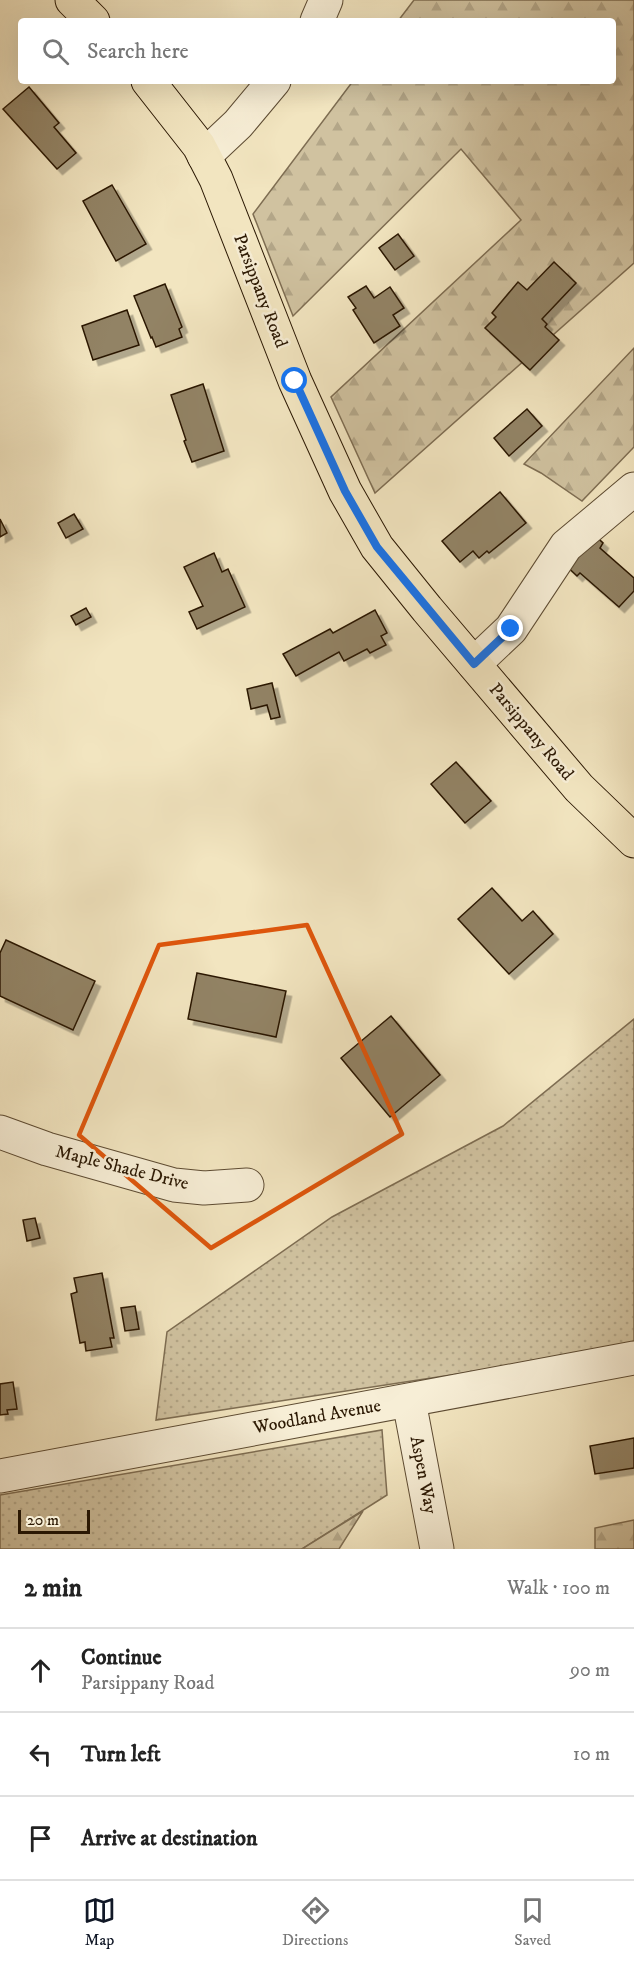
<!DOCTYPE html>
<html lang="en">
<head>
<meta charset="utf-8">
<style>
	body { margin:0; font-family:"IM FELL DW Pica",serif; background:#f6f6f6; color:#222 }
	.scale { position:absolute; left:18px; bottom:15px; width:72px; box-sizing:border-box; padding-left:6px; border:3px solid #2b1803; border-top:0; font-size:16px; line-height:21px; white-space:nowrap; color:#2b1803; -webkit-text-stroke:4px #f7eed6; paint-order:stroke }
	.stop { position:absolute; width:18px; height:18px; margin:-14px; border:4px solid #1a73e8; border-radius:50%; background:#fff }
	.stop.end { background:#1a73e8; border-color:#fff; box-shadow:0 2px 6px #0008 }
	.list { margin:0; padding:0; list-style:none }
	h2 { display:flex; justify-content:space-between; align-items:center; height:78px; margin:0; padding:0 24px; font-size:26px }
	h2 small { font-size:20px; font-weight:400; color:#767676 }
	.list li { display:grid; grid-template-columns:39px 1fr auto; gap:18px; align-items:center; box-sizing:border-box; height:84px; padding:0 24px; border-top:2px solid #e0e0e0 }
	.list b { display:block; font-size:22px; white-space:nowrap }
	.list p { margin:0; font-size:20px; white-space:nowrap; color:#767676 }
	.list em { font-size:20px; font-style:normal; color:#767676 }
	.icon { flex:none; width:33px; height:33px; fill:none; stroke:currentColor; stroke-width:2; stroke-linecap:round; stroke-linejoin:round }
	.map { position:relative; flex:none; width:634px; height:1549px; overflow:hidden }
	.search { position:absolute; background:#fff; box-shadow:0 6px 24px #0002; left:18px; right:18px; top:18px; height:66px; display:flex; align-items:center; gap:15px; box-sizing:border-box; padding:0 21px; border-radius:6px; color:#767676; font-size:22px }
	.sheet { height:330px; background:#fff }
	nav { display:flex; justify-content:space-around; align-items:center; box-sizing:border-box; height:84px; border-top:2px solid #e0e0e0; background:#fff; font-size:16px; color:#767676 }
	nav a { display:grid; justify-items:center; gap:3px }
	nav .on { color:#111827 }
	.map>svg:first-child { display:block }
	.grass { fill:url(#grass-dots); stroke:#7e6d52; stroke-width:1.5 }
	.forest { fill:url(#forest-firs); stroke:#7e6d52; stroke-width:1.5 }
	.building { fill:#928365; stroke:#2b1803; stroke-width:1.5; filter:url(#shadow) }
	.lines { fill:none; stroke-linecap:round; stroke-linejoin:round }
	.minor-casing { stroke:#5d4b32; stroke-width:35 }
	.major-casing { stroke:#2b1803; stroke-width:35 }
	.minor { stroke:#f7eed6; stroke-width:33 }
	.major { stroke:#f2e5c0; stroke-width:33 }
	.route { stroke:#1a73e8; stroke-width:8 }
	.marked { fill:none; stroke:#df560c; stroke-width:4.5; stroke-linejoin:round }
	.labels { text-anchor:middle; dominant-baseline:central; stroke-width:5; stroke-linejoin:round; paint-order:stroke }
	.street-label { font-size:18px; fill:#2b1803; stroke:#f7eed6 }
</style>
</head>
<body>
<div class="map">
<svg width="634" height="1549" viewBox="0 0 634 1549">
	<defs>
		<pattern id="grass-dots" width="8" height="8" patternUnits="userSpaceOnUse" patternTransform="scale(1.5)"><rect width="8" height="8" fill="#d0c2a0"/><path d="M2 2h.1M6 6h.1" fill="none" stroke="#b3a688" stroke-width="1.8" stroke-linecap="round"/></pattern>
		<pattern id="forest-firs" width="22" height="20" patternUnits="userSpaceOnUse" patternTransform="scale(1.5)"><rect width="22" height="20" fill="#d0c2a0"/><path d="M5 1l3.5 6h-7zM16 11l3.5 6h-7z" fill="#b3a688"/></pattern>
		<filter id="shadow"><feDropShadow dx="5.5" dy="5.5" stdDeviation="0" flood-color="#0004"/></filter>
	</defs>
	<rect width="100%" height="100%" fill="#f2e5c0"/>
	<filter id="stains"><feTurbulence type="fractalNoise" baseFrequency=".00333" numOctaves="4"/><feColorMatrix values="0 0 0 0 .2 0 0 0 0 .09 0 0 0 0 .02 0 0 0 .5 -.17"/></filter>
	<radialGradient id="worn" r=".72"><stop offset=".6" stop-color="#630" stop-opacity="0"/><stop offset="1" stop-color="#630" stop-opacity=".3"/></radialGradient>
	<g class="grass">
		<path d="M634,1019V1347L156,1420L167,1332L332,1217L503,1126Z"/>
		<path d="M382,1430L387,1495L302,1549H0V1495Z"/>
	</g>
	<g class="forest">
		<path d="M414,0H634V263L375,493L331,397L521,220L461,149L293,316L253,214L353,81H613V21H398Z"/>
		<path d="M634,348V447L582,501L541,473L524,464Z"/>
		<path d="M363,1511L339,1549H302Z"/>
		<path d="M634,1520V1549H595V1528Z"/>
	</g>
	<g class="building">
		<path d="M29,87L59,123L54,127L76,153L57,169L3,109Z"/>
		<path d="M112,185L146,244L116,261L83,201Z"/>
		<path d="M398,234L414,256L395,270L379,248Z"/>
		<path d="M554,262L576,283L542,319L547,324L545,327L559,340L530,370L485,328L496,317L492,313L518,282L527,290Z"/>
		<path d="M165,284L182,327L179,329L182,337L156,347L152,337L151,338L134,296Z"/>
		<path d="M366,286L374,298L390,287L404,308L393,315L400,326L374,343L353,310L356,308L348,297Z"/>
		<path d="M127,310L139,345L93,360L82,326Z"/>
		<path d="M203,384L224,451L192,462L184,441L186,440L171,395Z"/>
		<path d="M527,409L542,426L509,456L494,438Z"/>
		<path d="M500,492L526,523L489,553L487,551L479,558L473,551L460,562L442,541Z"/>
		<path d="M74,514L83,529L66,538L58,523Z"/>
		<path d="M0,519L7,533L0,537Z"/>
		<path d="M588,529L603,543L600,548L634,578V591L619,607L580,573L577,576L560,560Z"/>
		<path d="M214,553L222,572L228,569L245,607L197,629L189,612L203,606L184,567Z"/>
		<path d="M86,608L91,617L76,625L71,616Z"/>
		<path d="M375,610L387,633L381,636L386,645L370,653L367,649L344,661L339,652L296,676L283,654L330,629L333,633Z"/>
		<path d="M272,683L280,717L271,719L267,705L251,709L247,689Z"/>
		<path d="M456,762L491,801L465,823L431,784Z"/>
		<path d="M492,888L522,921L533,911L553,934L509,974L458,919Z"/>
		<path d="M6,940L95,981L73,1030L0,996V953Z"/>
		<path d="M197,973L286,991L276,1037L188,1019Z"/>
		<path d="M391,1016L440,1075L390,1117L341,1058Z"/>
		<path d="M35,1218L40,1238L27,1241L23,1220Z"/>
		<path d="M102,1273L114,1338H110L112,1347L86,1351L85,1342L80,1343L71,1294L77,1292L74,1278Z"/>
		<path d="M135,1306L139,1329L125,1331L121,1308Z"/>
		<path d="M13,1382L17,1409L7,1410L8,1414L0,1415V1384Z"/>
		<path d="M634,1438V1468L595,1474L590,1446Z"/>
	</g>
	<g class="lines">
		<g class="minor-casing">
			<g id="minor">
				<path d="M317,21L326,0"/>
				<path d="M204,156L238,124L274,81"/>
				<path d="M474,664L511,629L566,546L634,489"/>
				<path d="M0,1132L47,1149L174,1185L204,1188L247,1185"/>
				<path d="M409,1401L437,1549"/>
				<path d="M0,1476L634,1358"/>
			</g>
		</g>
		<g class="major-casing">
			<g id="major">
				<path d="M72,0L93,21"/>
				<path d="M148,81L199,146L216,179L295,381L345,491L377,547L427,609L579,788L634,841"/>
			</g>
		</g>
		<use href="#minor" class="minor"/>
		<use href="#major" class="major"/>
	</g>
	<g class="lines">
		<path class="route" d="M295,381L345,491L377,547L474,664L511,629"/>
	</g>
	<path class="marked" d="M307,925L402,1134L211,1248L79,1135L159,945Z"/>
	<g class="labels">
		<g class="street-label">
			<text transform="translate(260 291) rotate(69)">Parsippany Road</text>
			<text transform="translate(531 732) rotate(50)">Parsippany Road</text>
			<text transform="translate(122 1168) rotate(14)">Maple Shade Drive</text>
			<text transform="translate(317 1417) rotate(-10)">Woodland Avenue</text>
			<text transform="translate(423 1475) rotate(79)">Aspen Way</text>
		</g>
	</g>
	<rect width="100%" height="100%" filter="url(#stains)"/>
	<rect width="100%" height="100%" fill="url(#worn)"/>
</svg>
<div class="scale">20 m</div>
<div class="stop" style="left:295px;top:381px"></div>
<div class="stop end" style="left:511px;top:629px"></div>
<div class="search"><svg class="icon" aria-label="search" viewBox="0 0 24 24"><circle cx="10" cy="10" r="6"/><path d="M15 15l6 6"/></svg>Search here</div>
</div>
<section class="sheet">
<h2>2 min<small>Walk · 100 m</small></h2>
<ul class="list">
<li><svg class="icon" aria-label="ahead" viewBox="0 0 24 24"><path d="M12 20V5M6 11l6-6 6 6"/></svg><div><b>Continue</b><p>Parsippany Road</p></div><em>90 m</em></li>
<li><svg class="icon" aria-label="left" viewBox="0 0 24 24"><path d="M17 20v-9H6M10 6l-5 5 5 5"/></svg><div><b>Turn left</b></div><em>10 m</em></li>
<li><svg class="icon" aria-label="arrive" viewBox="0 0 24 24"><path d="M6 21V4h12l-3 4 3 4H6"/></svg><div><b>Arrive at destination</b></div></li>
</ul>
</section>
<nav>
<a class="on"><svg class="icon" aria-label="map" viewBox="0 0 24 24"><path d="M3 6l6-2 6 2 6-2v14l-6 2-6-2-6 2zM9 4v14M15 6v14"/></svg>Map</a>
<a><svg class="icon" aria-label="directions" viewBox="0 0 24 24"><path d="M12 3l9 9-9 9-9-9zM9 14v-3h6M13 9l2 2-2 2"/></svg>Directions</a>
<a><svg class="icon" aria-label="saved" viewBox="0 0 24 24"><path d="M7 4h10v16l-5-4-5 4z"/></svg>Saved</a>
</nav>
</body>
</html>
